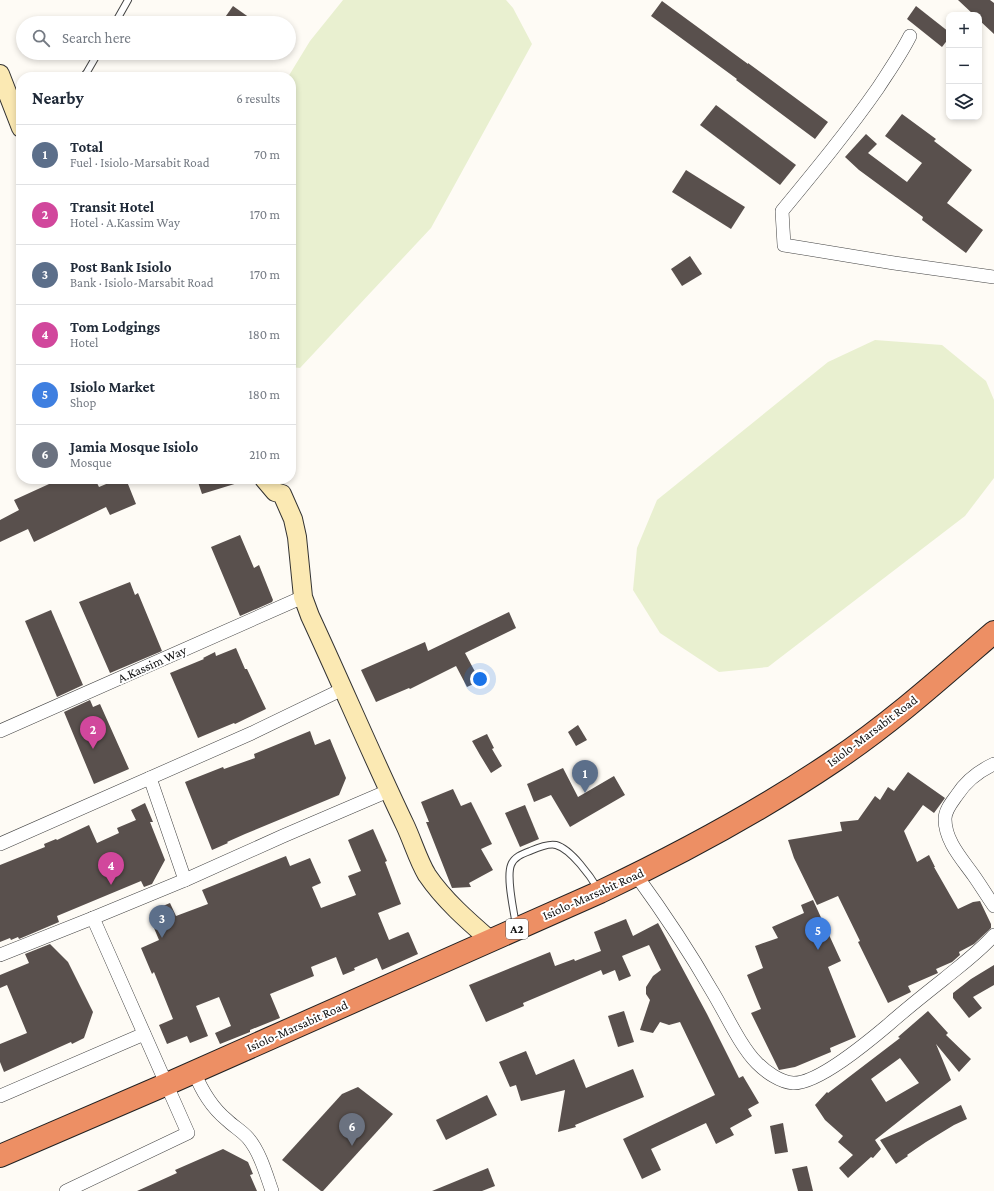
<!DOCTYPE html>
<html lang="en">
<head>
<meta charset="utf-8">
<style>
	body { margin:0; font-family:"Crimson Pro",serif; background:#f6f6f7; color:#1f2937 }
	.controls { position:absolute; right:12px; top:12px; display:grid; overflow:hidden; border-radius:8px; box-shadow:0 2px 6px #0003 }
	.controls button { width:36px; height:36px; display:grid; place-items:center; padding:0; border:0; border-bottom:1px solid #e0e1e3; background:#fff; color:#1f2937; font:20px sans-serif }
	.you { position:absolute; left:480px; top:679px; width:14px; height:14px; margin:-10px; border:3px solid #fff; border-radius:50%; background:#1a73e8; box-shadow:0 0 0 6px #1a73e833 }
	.badge { display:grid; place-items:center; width:26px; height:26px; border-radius:50%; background:#ea580c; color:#fff; font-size:13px; font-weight:700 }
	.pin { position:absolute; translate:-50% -33px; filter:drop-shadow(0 1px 2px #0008) }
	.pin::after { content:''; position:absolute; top:21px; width:14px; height:12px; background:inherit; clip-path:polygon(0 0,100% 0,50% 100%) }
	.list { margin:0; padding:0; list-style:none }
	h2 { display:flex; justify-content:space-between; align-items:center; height:52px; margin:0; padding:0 16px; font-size:17px }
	h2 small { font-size:13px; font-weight:400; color:#747a83 }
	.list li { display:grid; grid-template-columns:26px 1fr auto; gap:12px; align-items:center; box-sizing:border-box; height:60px; padding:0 16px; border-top:1px solid #e0e1e3 }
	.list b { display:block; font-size:15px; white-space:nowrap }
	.list p { margin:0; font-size:13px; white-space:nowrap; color:#747a83 }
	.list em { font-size:13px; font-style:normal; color:#747a83 }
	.icon { flex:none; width:22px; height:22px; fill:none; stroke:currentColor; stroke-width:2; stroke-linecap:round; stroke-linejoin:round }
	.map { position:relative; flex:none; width:994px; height:1191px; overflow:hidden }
	.search { position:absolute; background:#fff; box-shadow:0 2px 6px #0003; left:16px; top:16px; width:280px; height:44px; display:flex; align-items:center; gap:10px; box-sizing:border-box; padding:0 14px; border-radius:22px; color:#747a83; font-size:15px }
	.panel { position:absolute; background:#fff; box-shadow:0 2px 6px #0003; left:16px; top:72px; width:280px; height:412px; border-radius:16px }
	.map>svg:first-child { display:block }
	.pitch { fill:#e9f0d0 }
	.building { fill:#59504d; fill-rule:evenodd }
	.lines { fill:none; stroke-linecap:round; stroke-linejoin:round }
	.lane-casing { stroke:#434343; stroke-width:8 }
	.street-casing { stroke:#434343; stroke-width:14 }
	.secondary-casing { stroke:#323232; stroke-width:20 }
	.highway-casing { stroke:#212121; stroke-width:24 }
	.lane { stroke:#fff; stroke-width:6 }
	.street { stroke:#fff; stroke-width:13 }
	.secondary { stroke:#fbe9b3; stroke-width:18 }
	.highway { stroke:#ed8f64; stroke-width:22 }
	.labels { text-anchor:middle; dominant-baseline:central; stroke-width:4; stroke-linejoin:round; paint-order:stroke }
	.shield { fill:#fff; stroke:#585858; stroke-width:1 }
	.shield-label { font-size:12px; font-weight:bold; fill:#101010 }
	.street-label { font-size:13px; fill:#101010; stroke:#fff }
</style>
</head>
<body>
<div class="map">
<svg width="994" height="1191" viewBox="0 0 994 1191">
	<rect width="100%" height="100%" fill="#fefbf5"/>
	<g class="pitch">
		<path d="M343,0H506L513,8L532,44L431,228L300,368L291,367V77H288L310,41Z"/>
		<path d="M875,340L942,345L986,381L994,400V478L965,516L768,667L719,672L660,633L633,590L637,548L657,500L828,362Z"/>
	</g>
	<g class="building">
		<path d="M958,0H990L994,3V34L979,20V15H974Z"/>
		<path d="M662,1L748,64V63L828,122L815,139L736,80L737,79L651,16Z"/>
		<path d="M233,6L257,23H221Z"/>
		<path d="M916,6L949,32V38L942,47L907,19Z"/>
		<path d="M716,105L796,165L780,185L700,125Z"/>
		<path d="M902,114L936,139L934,141L972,170L947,203L983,230L966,253L922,220L923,217L859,170L845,157L866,134L877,144L868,153L907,182L922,163L885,136Z"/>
		<path d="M686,170L745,207L731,229L672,192Z"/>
		<path d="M690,256L702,274L682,286L671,269Z"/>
		<path d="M60,479H95L99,487L118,479H126L136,504L110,515L106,507L34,542L28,529L0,542V520L19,510L14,500Z"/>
		<path d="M197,479H240L241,482L202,494Z"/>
		<path d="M240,535L254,568L259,565L273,600L272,602L240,616L211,547Z"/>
		<path d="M130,582L135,595L138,593L162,651L110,673L79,602Z"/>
		<path d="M51,610L83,685L57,697L25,621Z"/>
		<path d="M509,612L516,628L465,653L480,681L467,687L456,666L410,689L409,688L376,702L361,670L425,642L428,651Z"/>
		<path d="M236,648L245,669H247L266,709L235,724L234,723L198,738L170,673L204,659L203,658L215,652L216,656Z"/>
		<path d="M90,700L93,707L100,704L129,769L94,784L64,712Z"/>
		<path d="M578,725L587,740L576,746L568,732Z"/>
		<path d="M310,731L315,745L330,739L346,778L339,795L245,834L227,842L228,843L212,850L185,782L223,767L224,769L255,758L254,754Z"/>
		<path d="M487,734L494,748L492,749L502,766L491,773L480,755L472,741Z"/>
		<path d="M563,768L578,797L614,776L625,795L570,827L551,795L534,802L527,784Z"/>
		<path d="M908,772L945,798L934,813L923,805L904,831L917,862L929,855L935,867H934L958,909L973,902L980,901L991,924V928L974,944L959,952L960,955L952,962L936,969L938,973L908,986L911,992L888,1003L858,942L860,941L838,896L817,905L794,858L788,840L842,831L840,822L858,820L875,796L880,800L888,787L894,791Z"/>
		<path d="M453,789L461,806L471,802L492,844L481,849L493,870L469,883L471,887L452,888L426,822H429L421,802Z"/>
		<path d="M145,803L153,822H150L165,860L152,884L144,887L141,881L57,916L59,922L19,939L18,937L11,940L10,938L0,942V865L45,847L44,844L56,839L57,840L89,825L97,843L119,833L117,828L136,820L131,810Z"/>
		<path d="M525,805L539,839L520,847L505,813Z"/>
		<path d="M373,829L387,861L385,862L401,904L378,913L389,940L408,932L409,933L418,954L382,970L377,958L354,968L355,970L343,975L336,957L311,967L314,976L270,994L280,1018L250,1030V1032L220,1044L215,1033L231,1026L219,997L196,1006L208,1036L190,1043L187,1036L167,1044L159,1025L173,1019L154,972L152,974L141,948L159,940L154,928L165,923L158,908L170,903L176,916L208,904L202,890L286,856L290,866L310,858L321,883L312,887L321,908L356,895L348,876L361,871L348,840Z"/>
		<path d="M813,900L841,961L828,967L856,1037L830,1048L831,1052L795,1067L779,1070L751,1013L761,1009L747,975L763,968L755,946L778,938L772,927L804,913L801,905Z"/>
		<path d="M626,919L633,936L658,923L707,1014L739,1078L743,1076L759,1103L748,1109L752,1116L730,1128L734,1135L716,1144L706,1123L651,1149L661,1170L642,1179L623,1139L715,1095L680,1022L669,1025L660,1022L653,1033L640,1030L650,1000L646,994V987L653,976L661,970L649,945L622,956L631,976L619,981L615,970L603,975L601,970L523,1003L524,1006L486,1022L469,985L550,952L555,966L574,959L575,961L601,951L594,932Z"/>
		<path d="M50,944L68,962L93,1012L84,1038L72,1044L71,1042L4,1072L0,1062V1044L27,1033L7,985L0,988V975L29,963L25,954Z"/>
		<path d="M994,965V985L973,997L982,1008L969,1018L953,998V993L971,979Z"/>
		<path d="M624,1011L634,1042L618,1047L608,1016Z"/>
		<path d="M928,1011L948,1033L946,1035L971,1059L959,1072L936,1044L951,1080L875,1140L881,1149L873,1158L871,1157L848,1178L839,1168L853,1155L838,1142L843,1136L825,1120L815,1105L827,1092L828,1093L900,1038L898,1037ZM900,1058L919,1083L886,1102L871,1079Z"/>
		<path d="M526,1051L536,1075L574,1059L586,1088L633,1069L644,1097L575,1125L576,1127L558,1132L565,1090L521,1101L516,1085L510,1087L499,1062Z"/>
		<path d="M358,1087L393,1114L323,1191H321L282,1160L342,1094Z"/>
		<path d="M487,1095L497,1115L446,1140L436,1120Z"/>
		<path d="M961,1105L967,1119L954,1125L926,1142L907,1155L908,1156L896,1164L880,1140Z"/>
		<path d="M783,1123L788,1152L775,1154L770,1126Z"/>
		<path d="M223,1149L248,1162L253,1174L250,1175L257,1191H137L177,1173L175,1170Z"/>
		<path d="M807,1166L813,1191H798L792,1169Z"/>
		<path d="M488,1168L495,1186L482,1191H432Z"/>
	</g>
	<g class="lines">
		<g class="lane-casing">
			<g id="lane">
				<path d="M115,23L128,0"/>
				<path d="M83,77L87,72L98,53"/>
				<path d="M516,926C514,911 506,878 511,865C514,857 522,854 530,851C537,848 548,843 556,845C571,849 591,877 598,889"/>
			</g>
		</g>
		<g class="street-casing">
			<g id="street">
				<path d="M910,36C901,54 889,71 878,88C848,131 815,171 782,211L784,245L894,263L994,277"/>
				<path d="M0,731L303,597"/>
				<path d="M994,764C979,771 966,781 957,795C952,802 945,810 945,819C945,841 962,859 974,876C981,886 987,896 994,906"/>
				<path d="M150,778L185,880"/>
				<path d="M0,844L252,733L343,689"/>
				<path d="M636,875C663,912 689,951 712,991C725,1012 740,1046 757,1063C766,1072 780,1082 793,1083C818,1084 869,1041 888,1025C906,1009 925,994 944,979C961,965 979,952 994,935"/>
				<path d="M0,955L93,918L185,880L283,836L388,791"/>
				<path d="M194,1072C202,1091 211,1107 227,1120C233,1126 242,1131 248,1138C260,1152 266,1174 272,1191"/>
				<path d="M0,1096L144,1034"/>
				<path d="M66,1191L188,1133L93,918"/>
			</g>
		</g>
		<g class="secondary-casing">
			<g id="secondary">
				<path d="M0,74L21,128"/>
				<path d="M264,479L275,492L282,494L293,519L297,537L303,597L310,616C342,685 372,756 405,825C413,842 418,860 427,875C444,900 468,921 490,940"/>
			</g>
		</g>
		<g class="highway-casing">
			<path id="highway" d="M0,1156L167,1084L600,892C680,854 760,811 834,761C891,723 942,677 994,632"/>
		</g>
		<use href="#lane" class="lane"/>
		<use href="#street" class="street"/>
		<use href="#secondary" class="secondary"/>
		<use href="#highway" class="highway"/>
	</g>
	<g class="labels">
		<rect class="shield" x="506" y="919" width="22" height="20" rx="3"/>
		<g class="shield-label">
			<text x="517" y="929">A2</text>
		</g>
		<g class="street-label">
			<text transform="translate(152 664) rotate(-24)">A.Kassim Way</text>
			<text transform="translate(872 731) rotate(-37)">Isiolo-Marsabit Road</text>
			<text transform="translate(593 894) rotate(-24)">Isiolo-Marsabit Road</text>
			<text transform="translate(297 1026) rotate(-24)">Isiolo-Marsabit Road</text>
		</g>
	</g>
</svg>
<div class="controls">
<button>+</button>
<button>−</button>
<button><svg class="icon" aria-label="layers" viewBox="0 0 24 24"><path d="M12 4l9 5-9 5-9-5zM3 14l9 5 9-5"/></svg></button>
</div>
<div class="you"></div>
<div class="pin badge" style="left:585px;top:793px;background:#5c6f8a">1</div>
<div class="pin badge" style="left:93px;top:749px;background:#d1479c">2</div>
<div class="pin badge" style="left:162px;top:938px;background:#5c6f8a">3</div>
<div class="pin badge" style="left:111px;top:885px;background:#d1479c">4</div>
<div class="pin badge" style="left:818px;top:950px;background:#3f7fe0">5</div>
<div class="pin badge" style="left:352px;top:1146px;background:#6b7280">6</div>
<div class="search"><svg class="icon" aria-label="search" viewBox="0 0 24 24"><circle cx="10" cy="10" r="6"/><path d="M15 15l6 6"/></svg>Search here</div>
<section class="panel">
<h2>Nearby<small>6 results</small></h2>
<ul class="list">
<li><span class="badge" style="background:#5c6f8a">1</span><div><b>Total</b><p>Fuel · Isiolo-Marsabit Road</p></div><em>70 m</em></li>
<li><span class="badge" style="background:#d1479c">2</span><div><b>Transit Hotel</b><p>Hotel · A.Kassim Way</p></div><em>170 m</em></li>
<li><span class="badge" style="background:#5c6f8a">3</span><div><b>Post Bank Isiolo</b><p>Bank · Isiolo-Marsabit Road</p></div><em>170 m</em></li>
<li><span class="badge" style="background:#d1479c">4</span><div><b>Tom Lodgings</b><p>Hotel</p></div><em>180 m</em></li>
<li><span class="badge" style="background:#3f7fe0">5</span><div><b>Isiolo Market</b><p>Shop</p></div><em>180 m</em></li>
<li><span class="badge" style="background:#6b7280">6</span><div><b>Jamia Mosque Isiolo</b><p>Mosque</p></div><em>210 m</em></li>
</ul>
</section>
</div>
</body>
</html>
